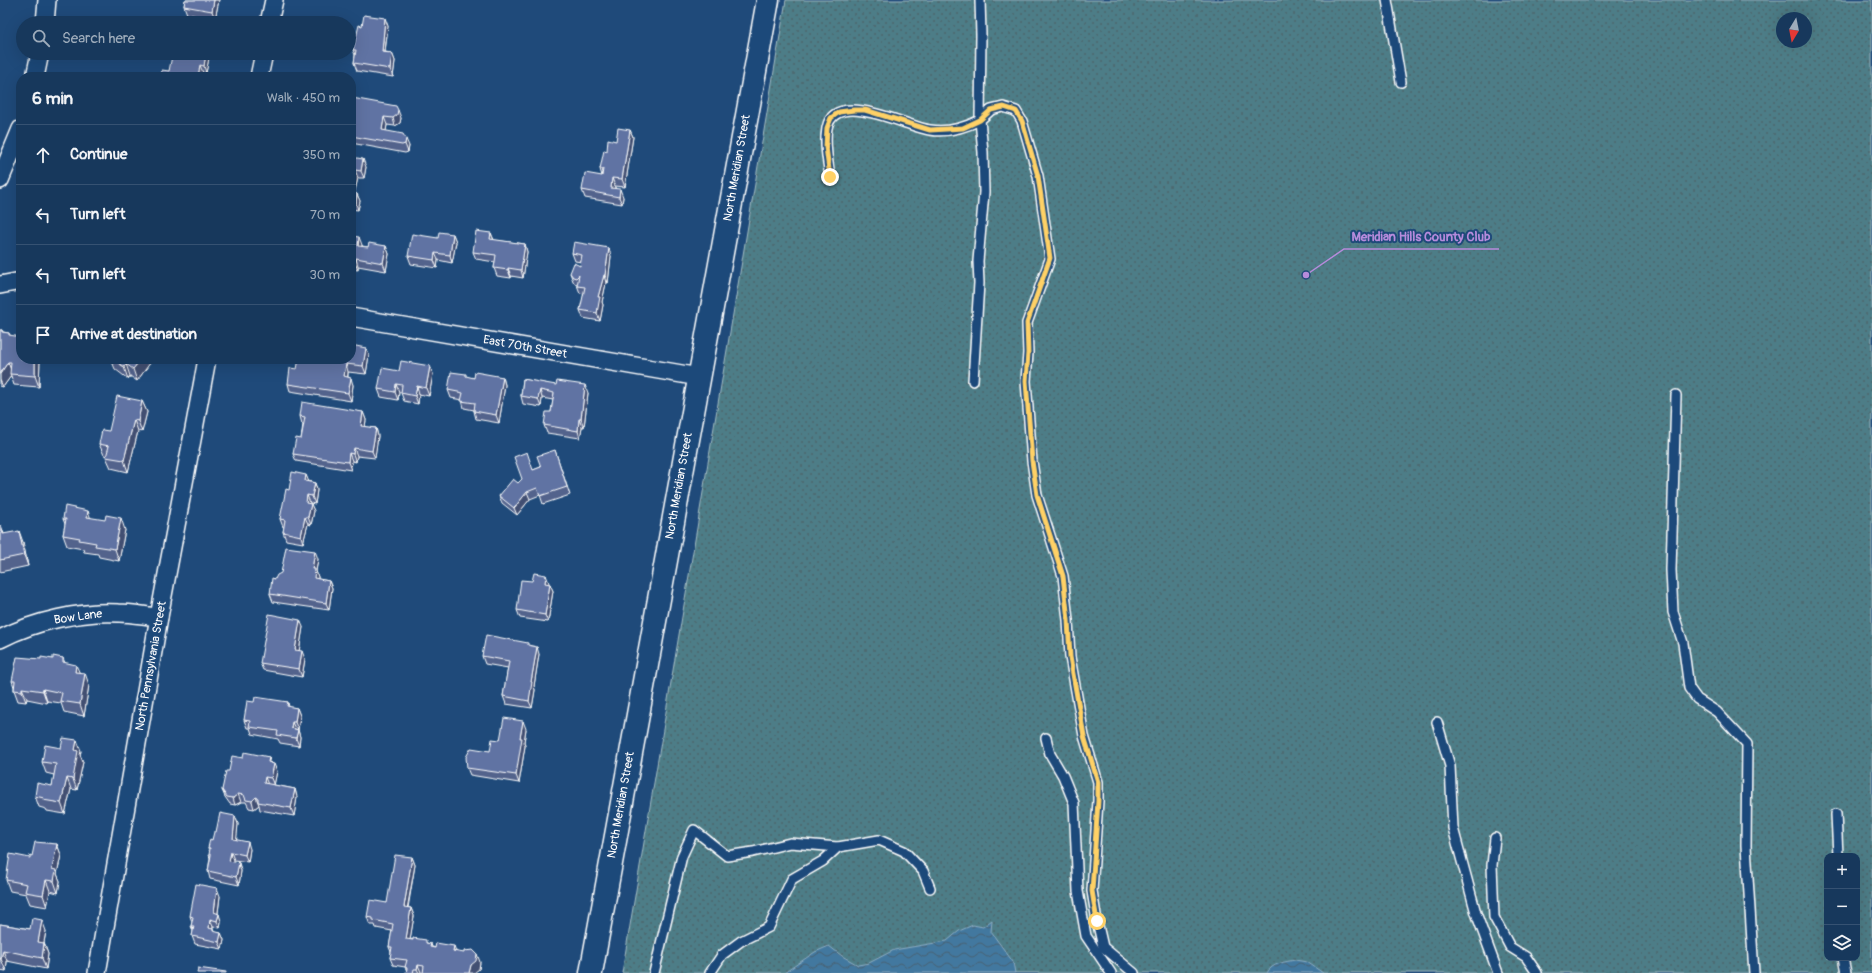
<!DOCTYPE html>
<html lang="en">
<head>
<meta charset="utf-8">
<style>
	body { margin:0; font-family:Pangolin,sans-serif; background:#203f62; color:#f1f3f6 }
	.controls { position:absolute; right:12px; bottom:12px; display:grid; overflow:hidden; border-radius:8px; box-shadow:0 4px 16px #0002 }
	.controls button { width:36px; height:36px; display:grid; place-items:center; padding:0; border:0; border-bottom:1px solid #365272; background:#17385c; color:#f1f3f6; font:20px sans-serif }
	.compass { position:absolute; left:1776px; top:12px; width:36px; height:36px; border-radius:50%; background:#17385c; box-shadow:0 4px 16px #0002; rotate:190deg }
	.stop { position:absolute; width:12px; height:12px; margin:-9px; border:3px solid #ffd166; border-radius:50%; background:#fff }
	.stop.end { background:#ffd166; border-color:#fff; box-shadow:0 1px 4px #0008 }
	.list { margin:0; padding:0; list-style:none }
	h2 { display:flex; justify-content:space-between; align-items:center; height:52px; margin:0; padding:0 16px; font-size:17px }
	h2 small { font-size:13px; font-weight:400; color:#9eacbb }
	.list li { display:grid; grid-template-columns:26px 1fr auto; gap:12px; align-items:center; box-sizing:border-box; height:60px; padding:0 16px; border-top:1px solid #365272 }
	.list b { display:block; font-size:15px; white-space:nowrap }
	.list em { font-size:13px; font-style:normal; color:#9eacbb }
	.icon { flex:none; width:22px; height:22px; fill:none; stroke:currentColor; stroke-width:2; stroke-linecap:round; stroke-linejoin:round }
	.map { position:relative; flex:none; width:1872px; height:973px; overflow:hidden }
	.search { position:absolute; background:#17385c; box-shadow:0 4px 16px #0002; left:16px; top:16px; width:340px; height:44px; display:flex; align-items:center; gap:10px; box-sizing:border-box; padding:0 14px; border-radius:22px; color:#9eacbb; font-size:15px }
	.panel { position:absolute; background:#17385c; box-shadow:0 4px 16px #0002; left:16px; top:72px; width:340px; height:292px; border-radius:16px }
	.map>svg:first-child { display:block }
	.grass { fill:url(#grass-dots); stroke:#a6bec3; fill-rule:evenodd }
	.water { fill:url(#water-waves); stroke:#8eaec5 }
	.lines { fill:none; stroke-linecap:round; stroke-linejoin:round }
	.service-casing { stroke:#fff; stroke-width:12 }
	.minor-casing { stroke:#fff; stroke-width:20 }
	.primary-casing { stroke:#fff; stroke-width:25 }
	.service { stroke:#1f4a7a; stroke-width:9 }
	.minor { stroke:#1f4a7a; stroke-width:17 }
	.primary { stroke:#1f4a7a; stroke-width:22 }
	.wall { fill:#53638c; stroke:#fff }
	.shaded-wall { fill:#435072; stroke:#fff }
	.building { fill:#6073a3; stroke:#fff }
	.route { stroke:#ffd166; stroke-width:5 }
	.labels { text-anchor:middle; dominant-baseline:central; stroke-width:4; stroke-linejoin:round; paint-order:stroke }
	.street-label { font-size:12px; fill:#fff; stroke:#1f4a7a }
	.leader { fill:none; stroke:#b68bdc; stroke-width:1.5 }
	.callout-dot { fill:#b68bdc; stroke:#1f4a7a; stroke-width:1.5 }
	.callout-label { font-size:13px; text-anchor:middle; font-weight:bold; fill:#b68bdc; stroke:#1f4a7a; stroke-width:4; stroke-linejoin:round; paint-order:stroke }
</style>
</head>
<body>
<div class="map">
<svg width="1872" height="973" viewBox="0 0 1872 973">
	<defs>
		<pattern id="grass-dots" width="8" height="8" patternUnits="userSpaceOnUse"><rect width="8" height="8" fill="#4e7d87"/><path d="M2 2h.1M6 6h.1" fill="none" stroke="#4d646a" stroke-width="1.8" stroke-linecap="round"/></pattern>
		<pattern id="water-waves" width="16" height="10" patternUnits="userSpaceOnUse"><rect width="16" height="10" fill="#42789f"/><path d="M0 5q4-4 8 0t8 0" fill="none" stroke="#486071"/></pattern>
	</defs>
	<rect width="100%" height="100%" fill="#1f4a7a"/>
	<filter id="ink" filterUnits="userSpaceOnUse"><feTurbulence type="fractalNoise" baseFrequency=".025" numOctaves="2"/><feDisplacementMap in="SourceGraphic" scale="8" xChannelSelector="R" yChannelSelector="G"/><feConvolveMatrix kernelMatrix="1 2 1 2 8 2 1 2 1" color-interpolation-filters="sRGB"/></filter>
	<g filter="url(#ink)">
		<path class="grass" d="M786,0H1872V973H622ZM1782,18H1806V42H1782ZM1827,856H1857V958H1827Z"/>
		<g class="water">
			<path d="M992,920L991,932L1013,962L1015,973H784L815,952L829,946L842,956L858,965L869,963L894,950L947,941L959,931L973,925L983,927Z"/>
			<path d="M1295,960L1307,962L1323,973H1267C1272,963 1285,962 1295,960Z"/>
		</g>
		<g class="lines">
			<g class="service-casing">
				<g id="service">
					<path d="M1387,0L1401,82"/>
					<path d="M830,177C828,161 824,144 827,128C835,88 907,127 930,130C948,133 964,128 980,120L981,35L980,0"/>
					<path d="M973,381L979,283L978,261L984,192L983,152L980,120L991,110L1003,107L1016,111L1022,121L1038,176L1050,259L1027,323L1028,353L1026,381L1032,461L1037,495L1063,576L1068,620L1070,657L1084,736L1098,782V801L1092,891L1097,921L1103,947L1134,973"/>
					<path d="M1676,395L1671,570L1673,612L1683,643L1689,688L1697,699L1717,712L1747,744L1746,846L1754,973"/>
					<path d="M1437,722L1450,766L1453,828L1476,913L1498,973"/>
					<path d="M1046,738L1050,754L1063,776L1074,803L1078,891L1086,936L1111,973"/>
					<path d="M1836,814L1838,856"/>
					<path d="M1495,838L1492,865L1494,917L1510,947L1526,957L1537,973"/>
					<path d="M1843,958L1846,973"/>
					<path d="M654,973L682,856L694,830L727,856L753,852L790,843L838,847L879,840L904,851L923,871L930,888"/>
					<path d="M710,973L722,955L741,941L769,927L792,879L823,861L838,847"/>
				</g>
			</g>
			<g class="minor-casing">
				<g id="minor">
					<path d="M45,23L47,0"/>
					<path d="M269,23L274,0"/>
					<path d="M35,77L40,53"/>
					<path d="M259,77L264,53"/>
					<path d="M0,180L21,129"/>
					<path d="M0,285L21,281"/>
					<path d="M351,317L699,377"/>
					<path d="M0,639C35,621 80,611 119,613C132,613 146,616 159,617"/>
					<path d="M97,973L159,617L207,359"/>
				</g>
			</g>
			<g class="primary-casing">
				<path id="primary" d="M591,973L768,0"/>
			</g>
			<use href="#service" class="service"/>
			<use href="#minor" class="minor"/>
			<use href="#primary" class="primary"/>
		</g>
		<g class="wall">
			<path d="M185,0H219L215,19L187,14L184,6Z"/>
			<path d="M362,26H388L385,52L392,53L395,61L393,77L357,71L354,63L355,55L353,50Z"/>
			<path d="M179,53H210L206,73H203L202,77H161L169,71L178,57Z"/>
			<path d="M351,104L401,118L400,123L395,126L387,125L386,131L409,146L408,152L405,153L351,143Z"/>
			<path d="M630,130L633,137L625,187L615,186V188L623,197L622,204L585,198L582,190L602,176L600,169L607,151L616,141Z"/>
			<path d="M351,157L366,167L364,178H358L354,193L357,194L360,201L358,210L351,209Z"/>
			<path d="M491,233L494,240L525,244L527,252L523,278L511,276V278L497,276L494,268L495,262L476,259L473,252Z"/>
			<path d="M453,234L456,242L452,263L438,260L437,268L411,264L408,256L438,238Z"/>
			<path d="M351,236L362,245V246L368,247L386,246L389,254L386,271L358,266V270L351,269Z"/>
			<path d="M572,253L611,256L608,283H606L602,302L603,305L600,321L583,318L580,310L584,294L580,293L577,285L575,284L573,281L570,273L580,266L581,262L575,261Z"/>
			<path d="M0,330H2L3,332L9,333L10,335L40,359L39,387L14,385L11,376L3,387L0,386V387Z"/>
			<path d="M366,348L369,355L366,374L348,372V377L353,385L351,401L290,391L288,384L297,369Z"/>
			<path d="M111,359H153L137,381L130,376L128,379L115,369Z"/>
			<path d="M430,366L433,374L429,396L419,394L418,404L404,401L401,393V392H399L398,400L381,397L378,389L399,371Z"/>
			<path d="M467,377L474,378L503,377L505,385L499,423L476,419L474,411V410L464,408L462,400L451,398L448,390Z"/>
			<path d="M523,379L588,393L584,427H582L580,438L547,433L544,425L551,412L553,400L542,398L541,407L523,404L521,396Z"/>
			<path d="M142,401L147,412L142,432L138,431L128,472L111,468L106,457L107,456L104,455L99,444L109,431Z"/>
			<path d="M363,412L366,420L365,427L376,428L378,436L375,458L357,456L356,462L352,461L351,470L296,461L293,454L301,439L303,424H302L300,416Z"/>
			<path d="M555,450L570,495L543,504L540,495L530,499L517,515L502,503L499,496L518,483L533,470L541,467Z"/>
			<path d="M306,475L308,481L315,483L317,490L315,504L310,503L314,511L311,525L308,524L303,543L286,540L283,532L284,527H283L280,519L289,490Z"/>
			<path d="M91,518L125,530L119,561L99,557L98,554L84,552L83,549L67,546L63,535L65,524L63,519Z"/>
			<path d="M1,525L4,534L23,542L28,566L0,572V526Z"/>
			<path d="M318,559L316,571L318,577V579L329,581L332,588L329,610L273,602L270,594L275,579Z"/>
			<path d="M549,583L553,591L548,622L520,618L517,610Z"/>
			<path d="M303,627L299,651L305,659L302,677L263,670L260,663Z"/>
			<path d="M529,646L539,654L534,686L535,690L532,708L506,704L503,696L508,668L485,664L482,656Z"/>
			<path d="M63,658L65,663L79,672L89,685L84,716L64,712L61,703L47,701V703L27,699L26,702L18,701L14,690V687L12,681L53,659Z"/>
			<path d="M254,702H288L289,707L297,708L300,716L298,730L300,737L299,746L280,743L278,739L252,734L250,728H247L244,720Z"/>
			<path d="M526,729L524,742L525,746L519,783L470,775L467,768L490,751L500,740Z"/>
			<path d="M81,751L80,755L83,762L77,790L71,789L65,814L47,811L46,809L39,807L35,796L52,786L54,775L46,773L42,762Z"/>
			<path d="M269,757L271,763L277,771L274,785L295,789L297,797L294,816L260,810L259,805L254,809L249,808L246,802H241L235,805L230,804L225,797L222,790L229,771L243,758Z"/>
			<path d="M235,816L238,824L236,840L250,849L248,862L234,860L233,862L239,863L241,871L239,885L210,879L208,871L210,858L209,855L210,852L208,848L216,832Z"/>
			<path d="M57,844L61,855L57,874L60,881L58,893L50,891L47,907L30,904L26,894L10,891L6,880L32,856Z"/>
			<path d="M412,857L415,865L408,908H411L414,916L410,939L431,944L432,947L456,952L480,962L479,969L474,972L406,973L407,971L405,967L393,965L390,958L391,952L389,947L392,931L376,928L375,925H370L367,917L387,903Z"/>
			<path d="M220,896L218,913L221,921L220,928L213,927V929L214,932L221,933L224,940L222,949L195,944L192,936L193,931L191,926L192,922L190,916Z"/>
			<path d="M0,924L30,929L46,931L44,943L48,954L46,969L7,961L6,971L0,970Z"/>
		</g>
		<g class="shaded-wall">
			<path d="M214,0H219L215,19L212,11Z"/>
			<path d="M385,18L388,26L384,59L382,52Z"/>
			<path d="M206,53H210L206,73L204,66Z"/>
			<path d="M392,53L395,61L393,77L390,69Z"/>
			<path d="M200,65L203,73L202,77H198Z"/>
			<path d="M398,110L401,118L400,123L395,126L393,118Z"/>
			<path d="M384,117L387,125L385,137L382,130Z"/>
			<path d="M630,130L633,137L625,187L622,179Z"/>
			<path d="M406,139L409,146L408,152L405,144Z"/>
			<path d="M363,159L366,167L364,178L361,171Z"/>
			<path d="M355,170L358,178L353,200L351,195V189Z"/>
			<path d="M612,178L615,186L614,195L611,188Z"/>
			<path d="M620,189L623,197L622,204L619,197Z"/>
			<path d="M357,194L360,201L358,210L356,203Z"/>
			<path d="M491,233L494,241L490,239Z"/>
			<path d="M453,234L456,242L452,263L450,255Z"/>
			<path d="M359,237L362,245L360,253L358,246Z"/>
			<path d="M525,244L527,252L523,278L521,270Z"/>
			<path d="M386,246L389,254L386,271L383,263Z"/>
			<path d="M609,248L611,256L608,283L605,275Z"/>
			<path d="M435,253L438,260L437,268L434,260Z"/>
			<path d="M356,258L358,266V270L355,263Z"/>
			<path d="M508,268L511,276V278L508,270Z"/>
			<path d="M604,275L606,283L602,302L603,305L600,321L597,313L598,297Z"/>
			<path d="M366,348L369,355L366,374L363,366Z"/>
			<path d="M35,359H40L39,387L35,376Z"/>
			<path d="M141,359H153L137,381L133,369Z"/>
			<path d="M8,362L12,373L10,374L11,376L3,387L0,380V374Z"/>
			<path d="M126,364L130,376L128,379L124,367Z"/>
			<path d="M346,364L348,372L347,384L344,376Z"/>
			<path d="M430,366L433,374L429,396L426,388Z"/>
			<path d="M503,377L505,385L499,423L496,415Z"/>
			<path d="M351,378L353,385L351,401L348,393Z"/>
			<path d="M396,384L399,392L398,400L395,392Z"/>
			<path d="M585,385L588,393L584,427L581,419Z"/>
			<path d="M417,386L419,394L418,404L415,396Z"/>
			<path d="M540,390L542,398L541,407L538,399Z"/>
			<path d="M142,401L147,412L142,432L138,421Z"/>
			<path d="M363,412L366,420L364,434L361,426Z"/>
			<path d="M579,419L582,427L580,438L578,431Z"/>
			<path d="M134,420L138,431L128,472L124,460Z"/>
			<path d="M376,428L378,436L375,458L372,451Z"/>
			<path d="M354,448L357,456L356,462L353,454Z"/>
			<path d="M349,453L352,461L351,470L348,462Z"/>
			<path d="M306,475L309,482L305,481Z"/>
			<path d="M315,483L317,490L315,504L312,496Z"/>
			<path d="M527,492L530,499L517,515L514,508Z"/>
			<path d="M307,495L310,503L309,510L306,503Z"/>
			<path d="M311,504L314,511L311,525L308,517Z"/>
			<path d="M88,511L92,522L87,517Z"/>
			<path d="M305,517L308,524L303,543L301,536Z"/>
			<path d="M121,518L125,530L119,561L115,549Z"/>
			<path d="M19,531L23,542L28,566L24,555Z"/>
			<path d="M315,551L318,559L316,571L318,577L317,586L314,578L312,569Z"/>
			<path d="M546,575L549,583L548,590L545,583Z"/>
			<path d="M329,581L332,588L329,610L326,603Z"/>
			<path d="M550,584L553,591L548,622L545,615Z"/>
			<path d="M300,620L303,627L298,658L295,650Z"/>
			<path d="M537,647L539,654L534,686L535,690L532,708L529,701L531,682Z"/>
			<path d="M302,651L305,659L302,677L299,669Z"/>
			<path d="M76,665L81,676L75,672Z"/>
			<path d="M85,673L89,685L84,716L80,704Z"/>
			<path d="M22,688L27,699L26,702L22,691Z"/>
			<path d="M43,689L47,701V703L43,691Z"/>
			<path d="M297,708L300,716L298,730L295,722Z"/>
			<path d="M523,721L526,729L524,742L525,746L519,783L516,775L520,738Z"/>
			<path d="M292,722L295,729L291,728Z"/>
			<path d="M298,730L300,737L299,746L296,738Z"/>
			<path d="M77,740L81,751L80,755L83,762L77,790L73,779L75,750Z"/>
			<path d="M269,757L271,765L268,762Z"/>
			<path d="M274,764L277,771L274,786L271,778Z"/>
			<path d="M265,777L268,785L264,783Z"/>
			<path d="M67,778L71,789L65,814L61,803Z"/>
			<path d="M295,789L297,797L294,816L291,808Z"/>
			<path d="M238,794L241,802L235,805L233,798Z"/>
			<path d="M256,797L259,805L254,809L252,801Z"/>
			<path d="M235,816L238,824L236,846L233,839Z"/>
			<path d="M248,842L250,849L248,862L245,855Z"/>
			<path d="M57,844L61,855L57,874L60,881L58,893L54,881L52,869Z"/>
			<path d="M231,852L234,860L232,869L229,861Z"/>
			<path d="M412,857L415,865L406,915L404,907Z"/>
			<path d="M239,863L241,871L239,885L236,877Z"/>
			<path d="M46,880L50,891L47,907L43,895Z"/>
			<path d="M217,888L220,896L217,920L214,912Z"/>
			<path d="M411,908L414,916L409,946L406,939Z"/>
			<path d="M219,914L221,921L220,928L217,921Z"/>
			<path d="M210,919L213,927L211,935L209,928Z"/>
			<path d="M42,920L46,931L42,953L38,942Z"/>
			<path d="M221,933L224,940L222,949L219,942Z"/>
			<path d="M44,943L48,954L46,969L42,958Z"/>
			<path d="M454,946L457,954L453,951Z"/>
			<path d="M3,950L7,961L6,971L1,959Z"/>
			<path d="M477,954L480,962L479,969L474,973H469L471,965Z"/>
			<path d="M418,965L421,972V973H419L417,969Z"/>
		</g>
		<g class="building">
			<path d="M185,0H214L212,11L184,6Z"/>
			<path d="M364,15L385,18L382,52L392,53L390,69L354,63L356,50H353L359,25L362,26Z"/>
			<path d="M179,53H206L204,66L200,65L198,77H161L162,70L169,71L172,56L178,57Z"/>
			<path d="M352,98L396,106L398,110L397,115L393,118L384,117L382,130L403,134L406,139L405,144L402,145L351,136V104Z"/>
			<path d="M618,128L630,130L622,179L612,178L611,188L620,189L619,197L582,190L585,173L602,176L603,169H600L604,150L607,151L608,139L616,141Z"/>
			<path d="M351,157L363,159L361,171L355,170L351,189Z"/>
			<path d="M351,192L357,194L356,203L351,202Z"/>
			<path d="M476,231L491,233L490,239L525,244L521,270L508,268V270L494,268L496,255L473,252Z"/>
			<path d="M439,232L453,234L450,255L435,253L434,260L408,256L412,234L438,238Z"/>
			<path d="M351,236L359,237L358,246L368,247L369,243L386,246L383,263L356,258L355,263L351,262Z"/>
			<path d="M574,242L609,248L605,275H604L598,297H600L597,313L580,310L585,287L577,286L579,275L576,278L573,277L570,273L574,263L580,266L582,255L572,253Z"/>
			<path d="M0,330H2V332L9,333V335L21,337V359H35V376L10,374L11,362H8L0,374Z"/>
			<path d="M351,345L366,348L363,366L346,364L344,376L351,378L348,393L288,384L290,368L297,369L299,359H351Z"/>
			<path d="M112,359H141L133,369L126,364L124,367Z"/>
			<path d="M401,361L430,366L426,388L417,386L415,396L401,393L402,385L396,384L395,392L378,389L382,368L399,371Z"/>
			<path d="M451,372L466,374V376L474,378L475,372L503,377L496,415L474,411L475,403L461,401L463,393L448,390Z"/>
			<path d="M523,379L556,385L557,381L585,385L581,419H579L578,431L544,425L546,412H551L554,393L540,390L538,399L521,396Z"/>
			<path d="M117,396L142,401L138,421L134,420L124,460L106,457L109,446L99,444L102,430L109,431Z"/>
			<path d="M302,402L363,412L361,426L376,428L372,451L354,448L353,454L349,453L348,462L293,454L296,438L301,439L305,417L300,416Z"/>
			<path d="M555,450L567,487L540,496L537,488L527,492L514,508L499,496L513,479L518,483L522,479L514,457L527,452L533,470L541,467L537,456Z"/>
			<path d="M292,472L306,475L305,481L315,483L312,496L307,495L306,503L311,504L308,517H305L301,536L283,532L285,520L280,519L286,489L289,490Z"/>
			<path d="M65,506L88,511L87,517L105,520L106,515L121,518L115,549L95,546L96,543L79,540L80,538L63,535L66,519H63Z"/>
			<path d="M1,525L3,534L19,531L24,555L0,560V526Z"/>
			<path d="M286,547L315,551L312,569H315L314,578L329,581L326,603L270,594L272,578L275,579L277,575L281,573Z"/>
			<path d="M534,573L546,575L545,583L550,584L545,615L517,610L521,580L532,581Z"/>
			<path d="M269,614L300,620L295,650L302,651L299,669L260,663Z"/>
			<path d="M486,635L528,643V645L537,647L531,682H532L529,701L503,696L509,661L482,656Z"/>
			<path d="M53,656L63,658V662L76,665L75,672L85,673L80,704L60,701L62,693L43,689V691L22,688V691L14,690L15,681H12L17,657L41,659V657L53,659Z"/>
			<path d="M255,697L288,702L287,706L297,708L295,722H292L291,728L298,730L296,738L277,735L278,731L249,727L250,721L244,720L247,701L254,702Z"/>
			<path d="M504,718L523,721L520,738H522L516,775L467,768L466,757L471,748L490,751L492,739L500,740Z"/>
			<path d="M63,738L77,740L75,750L78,751L73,779L67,778L61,803L43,800L44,798L35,796L37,783L52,786L56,764L42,762L45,745L61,748Z"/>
			<path d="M244,752L269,757L268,762L274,764L271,778L265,777L264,783L295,789L291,808L258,802V798L256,797L252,801L246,800L244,795L238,794L233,798L227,797L222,790L226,771H229L232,756L243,758Z"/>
			<path d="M220,813L235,816L233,839L248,842L245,855L231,852L229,861L239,863L236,877L208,871L211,855H209L210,848H208L210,839L212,840L214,832H216Z"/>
			<path d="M35,842L57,844L52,869L56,870L54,881L46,880L43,895L25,892L27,884L6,880L10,854L30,858V855L32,856Z"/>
			<path d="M395,855L412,857L404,907L411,908L406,939L413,940V938L426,940V943L431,944L430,947L435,948L436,943L454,946L453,951L464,953V951L473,950L477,954L476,961L471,965L469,973H423L424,966L418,965L417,969H414L413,973H406L407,968L405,967L407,960L390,958L392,947H389L393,924L373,920V918L367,917L370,900L387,903Z"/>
			<path d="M196,884L217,888L214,912L219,914L217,921L210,919L209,928L213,929V931L221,933L219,942L192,936L194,926H191L193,917L190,916Z"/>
			<path d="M32,918L42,920L38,942L44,943L42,958L3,950L1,959H0V924L30,929Z"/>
			<path d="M198,968L226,972V973H197Z"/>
		</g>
	</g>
	<g class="lines" filter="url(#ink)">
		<path class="route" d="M830,177L826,147L827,128L831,118L839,112L854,110H865L930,130L963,128L980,120L991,110L1004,107L1016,111L1022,121L1038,176L1050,258L1027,323L1028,353L1026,381L1032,461L1037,495L1063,576L1068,620L1070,657L1084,736L1098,782V801L1092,891L1097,921"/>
	</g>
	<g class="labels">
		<g class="street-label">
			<text transform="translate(737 168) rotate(-80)">North Meridian Street</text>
			<text transform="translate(525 347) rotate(10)">East 70th Street</text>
			<text transform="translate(679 486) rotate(-80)">North Meridian Street</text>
			<text transform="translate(78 617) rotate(-8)">Bow Lane</text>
			<text transform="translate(151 666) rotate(-80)">North Pennsylvania Street</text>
			<text transform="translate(621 805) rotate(-80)">North Meridian Street</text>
		</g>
	</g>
	<path class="leader" d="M1306 275L1344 249H1499"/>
	<circle class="callout-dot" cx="1306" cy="275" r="4"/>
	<g class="callout-label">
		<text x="1421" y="241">Meridian Hills County Club</text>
	</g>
</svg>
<div class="controls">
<button>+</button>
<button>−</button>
<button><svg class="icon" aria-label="layers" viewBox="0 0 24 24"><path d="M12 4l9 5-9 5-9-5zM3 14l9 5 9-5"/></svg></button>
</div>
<svg class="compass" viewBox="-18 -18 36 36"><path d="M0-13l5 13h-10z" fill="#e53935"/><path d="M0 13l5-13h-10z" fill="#9eacbb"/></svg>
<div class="stop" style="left:1097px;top:921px"></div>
<div class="stop end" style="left:830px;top:177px"></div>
<div class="search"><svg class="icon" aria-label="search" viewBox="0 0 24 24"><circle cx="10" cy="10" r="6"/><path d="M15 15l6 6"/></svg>Search here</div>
<section class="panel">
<h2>6 min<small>Walk · 450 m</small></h2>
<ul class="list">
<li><svg class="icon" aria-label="ahead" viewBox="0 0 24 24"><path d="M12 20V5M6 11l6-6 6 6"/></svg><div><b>Continue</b></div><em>350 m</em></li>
<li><svg class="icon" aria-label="left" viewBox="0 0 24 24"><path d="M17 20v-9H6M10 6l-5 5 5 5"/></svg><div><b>Turn left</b></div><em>70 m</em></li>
<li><svg class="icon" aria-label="left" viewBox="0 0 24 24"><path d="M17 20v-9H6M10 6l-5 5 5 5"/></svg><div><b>Turn left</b></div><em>30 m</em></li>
<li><svg class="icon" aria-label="arrive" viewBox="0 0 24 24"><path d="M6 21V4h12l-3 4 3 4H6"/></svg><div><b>Arrive at destination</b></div></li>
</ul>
</section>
</div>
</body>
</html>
